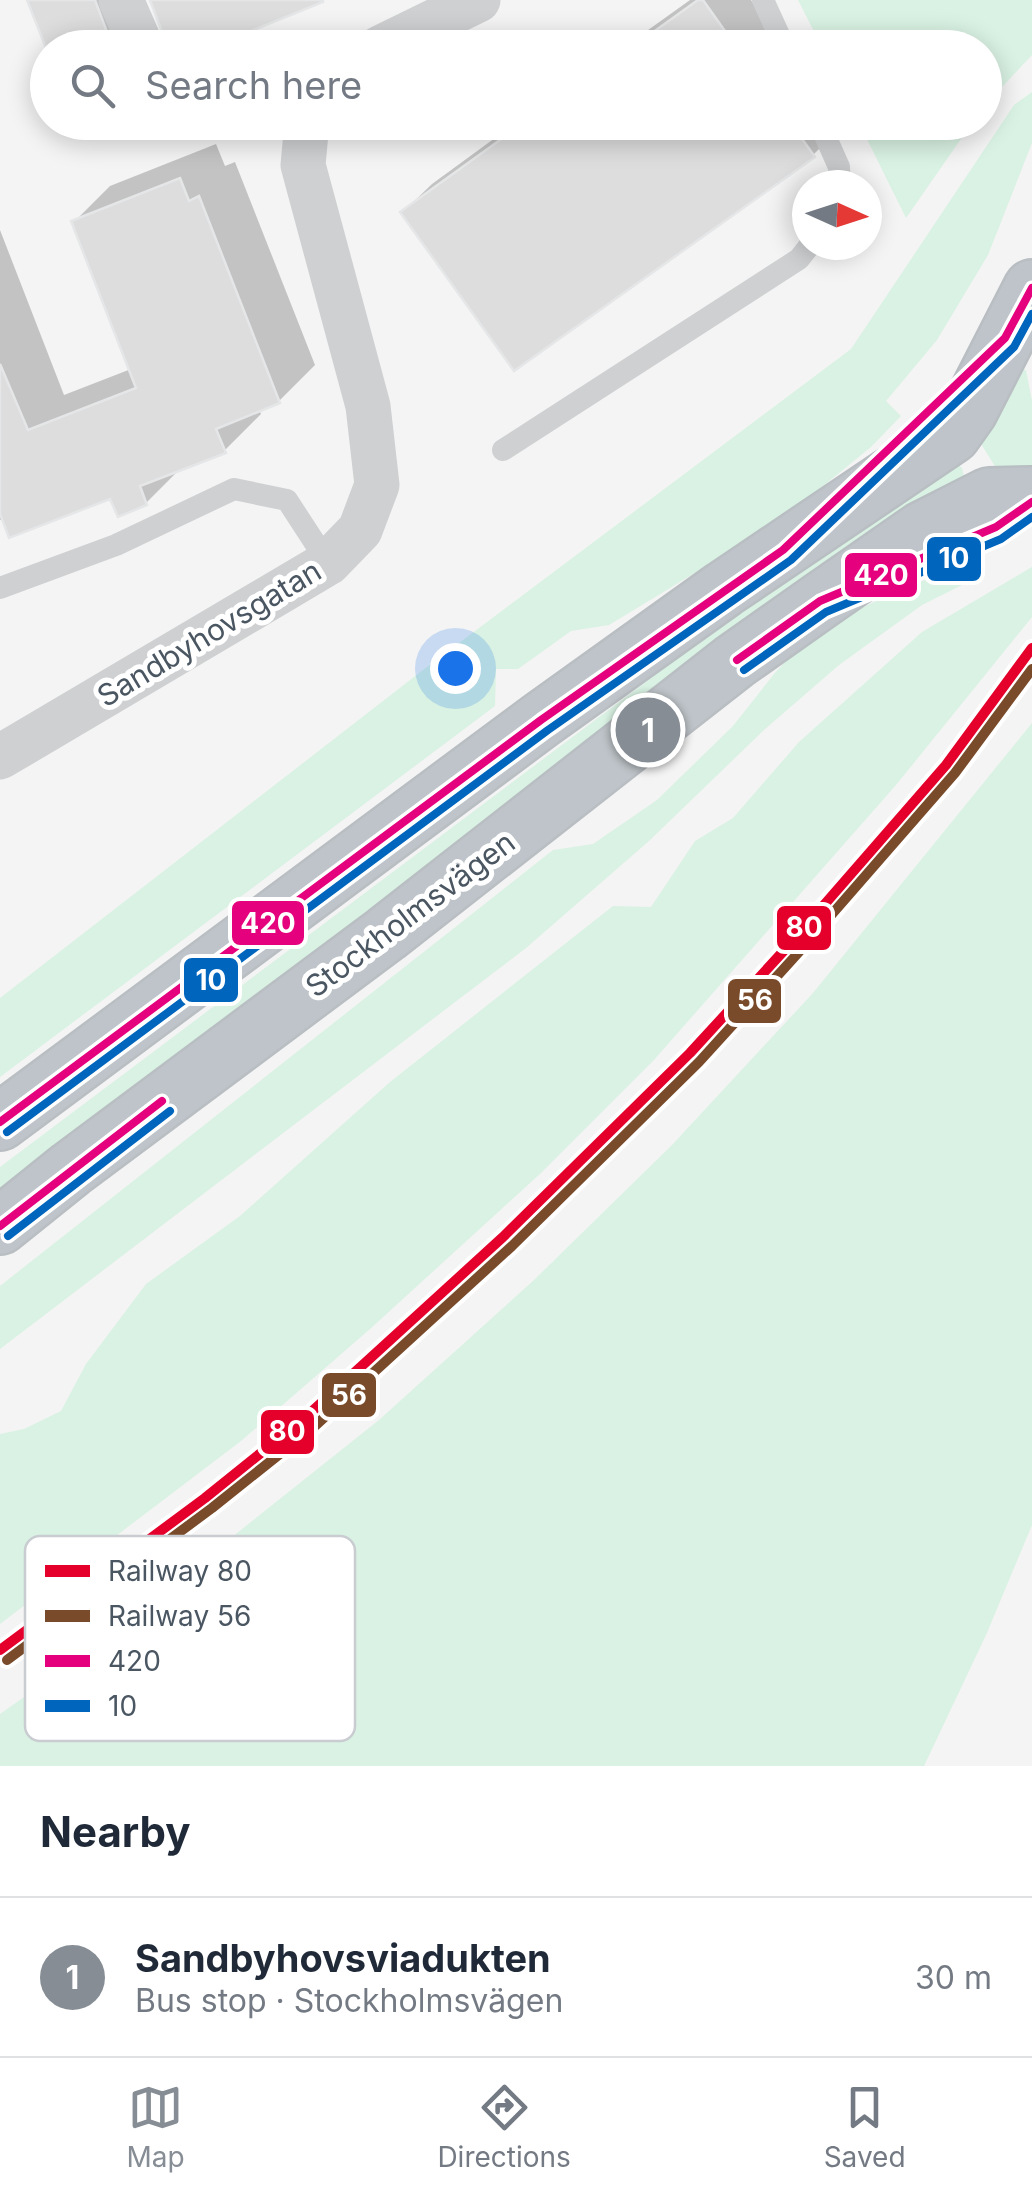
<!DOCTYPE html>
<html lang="en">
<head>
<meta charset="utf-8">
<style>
	body { margin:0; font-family:Inter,sans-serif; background:#f2f2f3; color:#1f2937 }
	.compass { position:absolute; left:792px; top:170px; width:90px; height:90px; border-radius:50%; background:#fff; box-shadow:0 5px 25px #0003; rotate:93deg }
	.you { position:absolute; left:455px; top:668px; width:35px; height:35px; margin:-25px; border:8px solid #fff; border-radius:50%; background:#1a73e8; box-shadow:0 0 0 15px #1a73e833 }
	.badge { display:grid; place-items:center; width:65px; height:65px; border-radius:50%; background:#868d94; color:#fff; font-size:32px; font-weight:700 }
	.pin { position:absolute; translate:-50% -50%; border:5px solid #fff; box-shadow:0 2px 10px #0006 }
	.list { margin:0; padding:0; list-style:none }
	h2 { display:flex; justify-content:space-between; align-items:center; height:130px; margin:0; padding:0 40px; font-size:42px }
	h2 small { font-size:32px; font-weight:400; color:#747a83 }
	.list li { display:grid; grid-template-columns:65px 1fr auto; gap:30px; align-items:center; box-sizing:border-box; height:160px; padding:0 40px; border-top:2px solid #e0e1e3 }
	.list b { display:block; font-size:38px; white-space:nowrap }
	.list p { margin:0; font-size:32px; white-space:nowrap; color:#747a83 }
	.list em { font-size:32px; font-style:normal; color:#747a83 }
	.icon { flex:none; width:55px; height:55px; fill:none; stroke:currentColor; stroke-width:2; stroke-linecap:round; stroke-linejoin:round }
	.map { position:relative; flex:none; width:1032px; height:1766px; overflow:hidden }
	.search { position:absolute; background:#fff; box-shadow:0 5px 25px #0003; left:30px; right:30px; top:30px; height:110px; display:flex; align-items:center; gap:25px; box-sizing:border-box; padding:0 35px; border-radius:55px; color:#747a83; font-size:38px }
	.sheet { height:290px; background:#fff }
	nav { display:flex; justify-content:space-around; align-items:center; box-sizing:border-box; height:140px; border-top:2px solid #e0e1e3; background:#fff; font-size:28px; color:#747a83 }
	nav a { display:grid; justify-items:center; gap:5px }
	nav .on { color:#868d94 }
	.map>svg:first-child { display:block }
	.green { fill:#d9f2e3 }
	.shadow { fill:#0003 }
	.building { fill:#ddddde; stroke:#e5e6e7; stroke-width:2.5 }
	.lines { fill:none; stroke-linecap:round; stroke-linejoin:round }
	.highway-casing { stroke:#b9bec3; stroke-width:60 }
	.lane { stroke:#ced0d2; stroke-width:22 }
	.street { stroke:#ced0d2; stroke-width:45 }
	.highway { stroke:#bec4c9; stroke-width:55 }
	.bus-1-casing { stroke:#fff; stroke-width:15 }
	.bus-2-casing { stroke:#fff; stroke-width:15 }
	.bus-1 { stroke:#e5007d; stroke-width:8 }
	.bus-2 { stroke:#0065bd; stroke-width:8 }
	.rail-1-casing { stroke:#fff; stroke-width:18 }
	.rail-2-casing { stroke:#fff; stroke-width:18 }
	.rail-1 { stroke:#e4002b; stroke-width:10 }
	.rail-2 { stroke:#7a4b2a; stroke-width:10 }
	.labels { text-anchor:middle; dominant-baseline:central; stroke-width:10; stroke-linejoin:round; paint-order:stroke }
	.street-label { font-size:30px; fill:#4a5661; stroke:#fff }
	.key { fill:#fff; stroke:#c9ccd0; stroke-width:2.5 }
	.key-label { font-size:28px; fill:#4a5661 }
	.line-badge { stroke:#fff; stroke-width:4 }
	.badge-label { font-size:28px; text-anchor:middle; font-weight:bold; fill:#fff }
</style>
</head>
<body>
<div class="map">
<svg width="1032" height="1766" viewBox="0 0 1032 1766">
	<rect width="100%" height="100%" fill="#f4f4f4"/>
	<g class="green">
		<path d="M798,0H1032V55L985,105L984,48L822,47Z"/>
		<path d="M1032,92V143L988,255L937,340L886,401L901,416L871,447L779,522L609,625L571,631L518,669H496L495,706L0,1077V998L423,670L851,349L1014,105Z"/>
		<path d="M859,123H972L906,218Z"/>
		<path d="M1021,369L1026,370L1032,401V467L1001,476L973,431Z"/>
		<path d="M948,455L962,468L968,491L806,582L0,1191V1167Z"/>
		<path d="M982,555L974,579L922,605L839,665L764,730L649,841L526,948L0,1349V1286L553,850L593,844L657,800L733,726L774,674L811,634L865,606Z"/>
		<path d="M1032,567V617L896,785L653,1061L541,1173L370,1329L241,1441L0,1624V1434L24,1429L61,1411L86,1364L146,1284L240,1216L390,1082L613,906L651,907L695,841L733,818L799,742L922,632Z"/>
		<path d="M1032,723V1525L986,1635L924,1766H0V1714L84,1655L379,1420L534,1280L673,1144L813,993Z"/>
	</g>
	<g class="shadow">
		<path d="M30,0H133L136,48H48Z"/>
		<path d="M690,0H751L785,48H623Z"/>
		<path d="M517,122H838L841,127L813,155L403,212L432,184Z"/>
		<path d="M216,144L225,166L235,162L315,365L279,401L259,409L261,414L224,451L181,468L146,503L111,495L0,520V230L64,395L131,369L74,222L110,186Z"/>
	</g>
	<g class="building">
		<path d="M27,0H95L113,48H46Z"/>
		<path d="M150,0H323V2L209,48H168Z"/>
		<path d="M698,0H703L737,48H631Z"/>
		<path d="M525,122H790L815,157L514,371L400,212Z"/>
		<path d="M180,178L189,201L199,196L280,403L216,429L226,453L140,486L147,505L118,517L110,499L9,538L0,514V364L28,430L136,388L71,221Z"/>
	</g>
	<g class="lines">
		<g class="highway-casing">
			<g id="highway">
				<path d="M0,1122L541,720L724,589L952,435L969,411L1032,288"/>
				<path d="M0,1226L71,1169L386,934L735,661L820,601L922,530L989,496L1032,495"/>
			</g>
		</g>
		<g class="lane">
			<path d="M763,0L785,48"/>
			<path d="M819,122L839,167L840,185"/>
			<path d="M503,450L799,259L810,245"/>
			<path d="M0,588L116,545L234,489L287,500L328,563"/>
		</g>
		<g class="street">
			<path d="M121,0L142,48"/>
			<path d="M380,48L478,0"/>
			<path d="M0,757L328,563L360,530L377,485L368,406L303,165L307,122"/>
		</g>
		<use href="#highway" class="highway"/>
		<g class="bus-1-casing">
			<g id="bus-1">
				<path d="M737,660L820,601L996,527L1032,502"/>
				<path d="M0,1122L541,720L783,550L1005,338L1032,288"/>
				<path d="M0,1226L162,1101"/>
			</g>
		</g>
		<g class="bus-2-casing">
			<g id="bus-2">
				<path d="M744,670L826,612L1001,539L1032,517"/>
				<path d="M7,1132L548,730L791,560L1014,347L1032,314"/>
				<path d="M8,1236L170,1111"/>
			</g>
		</g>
		<use href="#bus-1" class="bus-1"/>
		<use href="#bus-2" class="bus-2"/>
		<g class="rail-1-casing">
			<path id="rail-1" d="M0,1650L205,1498L308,1415L503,1237L690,1053L790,944L946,765L1032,648"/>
		</g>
		<g class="rail-2-casing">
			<path id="rail-2" d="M7,1660L212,1508L316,1425L512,1246L699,1062L799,952L955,773L1032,669"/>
		</g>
		<use href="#rail-1" class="rail-1"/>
		<use href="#rail-2" class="rail-2"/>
	</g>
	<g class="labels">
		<g class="street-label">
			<text transform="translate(209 633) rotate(-31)">Sandbyhovsgatan</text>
			<text transform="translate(410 914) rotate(-37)">Stockholmsvägen</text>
		</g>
	</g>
	<rect x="25" y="1536" width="330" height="205" rx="15" class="key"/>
	<rect x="45" y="1565" width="45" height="12" fill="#e4002b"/>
	<rect x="45" y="1610" width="45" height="12" fill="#7a4b2a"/>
	<rect x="45" y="1655" width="45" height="12" fill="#e5007d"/>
	<rect x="45" y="1700" width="45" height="12" fill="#0065bd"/>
	<g class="key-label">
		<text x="108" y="1581">Railway 80</text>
		<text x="108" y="1626">Railway 56</text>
		<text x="108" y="1671">420</text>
		<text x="108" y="1716">10</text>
	</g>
	<g class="line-badge">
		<rect x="925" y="535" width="58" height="48" rx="10" fill="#0065bd"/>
		<rect x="843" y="551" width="76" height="48" rx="10" fill="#e5007d"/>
		<rect x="230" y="899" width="76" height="48" rx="10" fill="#e5007d"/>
		<rect x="775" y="904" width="58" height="48" rx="10" fill="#e4002b"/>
		<rect x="182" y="956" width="58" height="48" rx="10" fill="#0065bd"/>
		<rect x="726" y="977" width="57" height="48" rx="10" fill="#7a4b2a"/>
		<rect x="320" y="1371" width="58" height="48" rx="10" fill="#7a4b2a"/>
		<rect x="259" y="1408" width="57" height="48" rx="10" fill="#e4002b"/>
	</g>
	<g class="badge-label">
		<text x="954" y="568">10</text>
		<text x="881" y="585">420</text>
		<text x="268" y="933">420</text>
		<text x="804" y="937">80</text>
		<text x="211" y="990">10</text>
		<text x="755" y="1010">56</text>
		<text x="349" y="1405">56</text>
		<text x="287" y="1441">80</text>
	</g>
</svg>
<svg class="compass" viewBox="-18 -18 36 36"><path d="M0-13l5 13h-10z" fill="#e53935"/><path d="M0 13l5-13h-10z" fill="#747a83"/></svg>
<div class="you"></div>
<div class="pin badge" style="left:648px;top:730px">1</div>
<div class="search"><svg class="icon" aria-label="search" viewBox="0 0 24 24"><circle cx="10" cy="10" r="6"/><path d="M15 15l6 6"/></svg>Search here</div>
</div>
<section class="sheet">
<h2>Nearby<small></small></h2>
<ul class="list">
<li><span class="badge">1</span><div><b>Sandbyhovsviadukten</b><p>Bus stop · Stockholmsvägen</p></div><em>30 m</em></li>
</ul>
</section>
<nav>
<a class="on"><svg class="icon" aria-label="map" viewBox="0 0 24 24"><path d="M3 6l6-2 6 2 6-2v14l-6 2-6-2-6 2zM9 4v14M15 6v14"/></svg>Map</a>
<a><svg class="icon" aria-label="directions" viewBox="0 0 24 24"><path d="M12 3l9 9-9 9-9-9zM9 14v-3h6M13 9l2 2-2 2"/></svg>Directions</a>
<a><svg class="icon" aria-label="saved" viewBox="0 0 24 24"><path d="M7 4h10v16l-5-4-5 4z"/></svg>Saved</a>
</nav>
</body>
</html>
